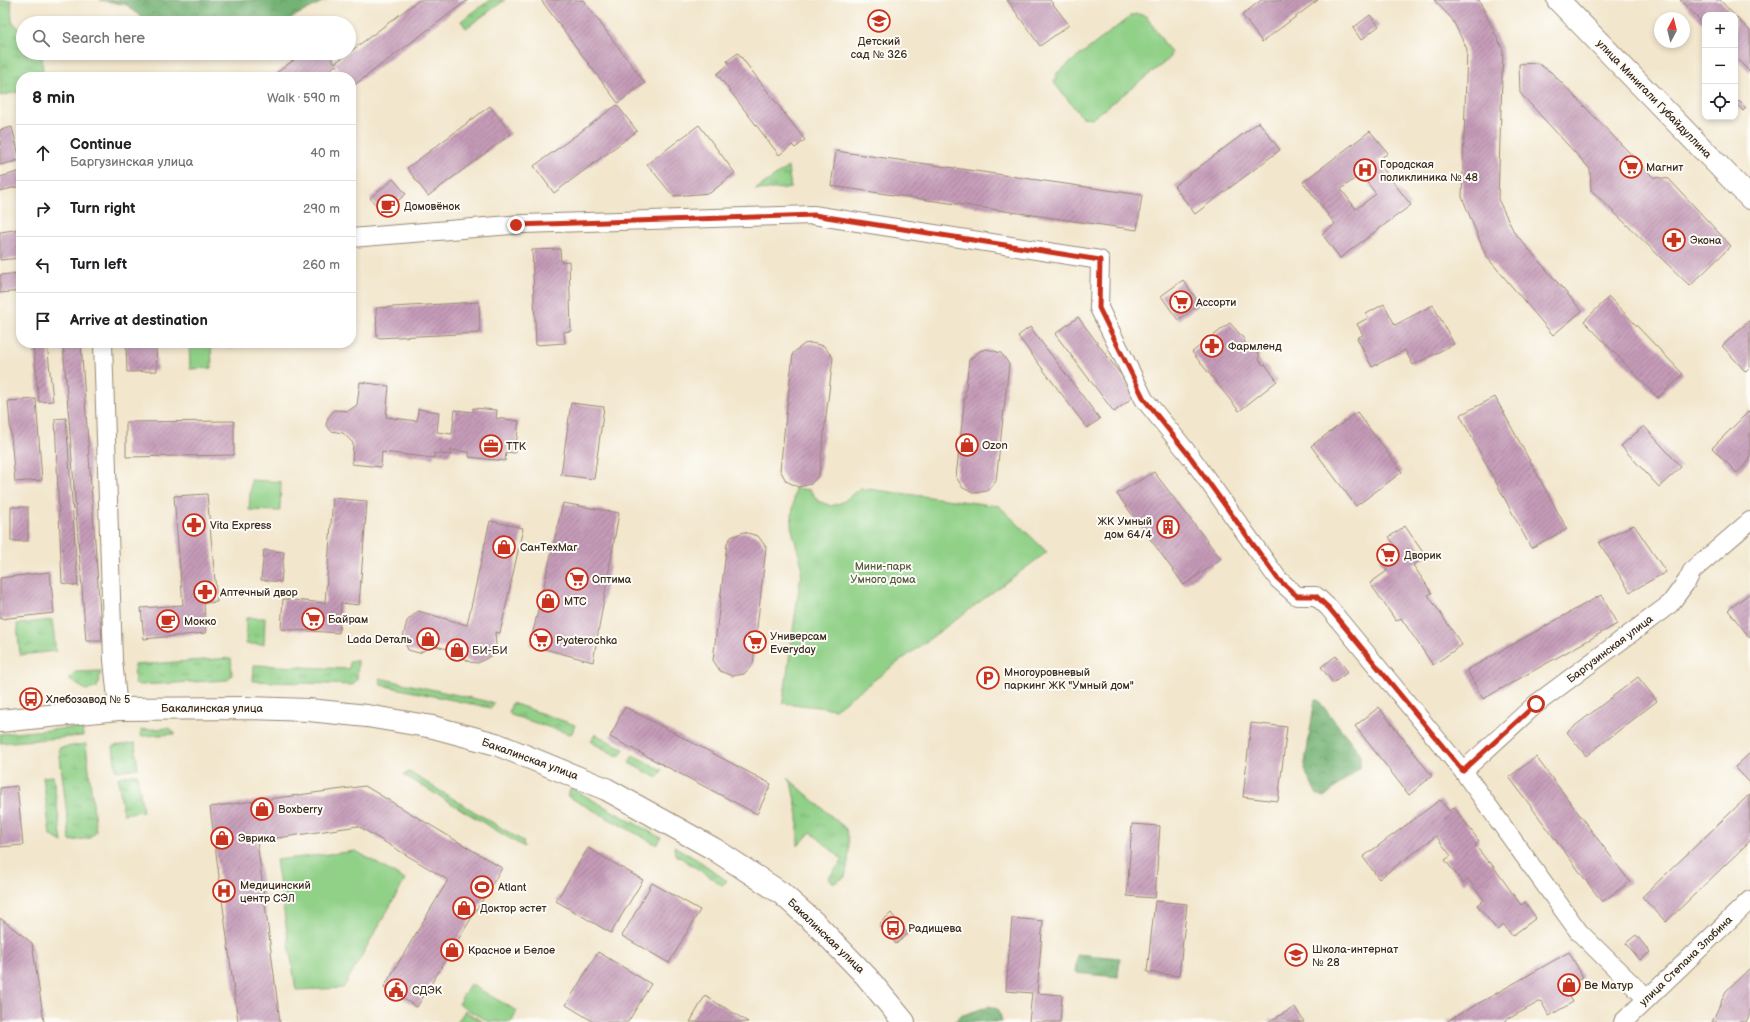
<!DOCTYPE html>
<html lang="en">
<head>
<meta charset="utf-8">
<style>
	body { margin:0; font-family:"Balsamiq Sans",sans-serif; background:#f2f2f2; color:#202124 }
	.controls { position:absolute; right:12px; top:12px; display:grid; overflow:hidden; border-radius:8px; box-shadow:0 2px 6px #0003 }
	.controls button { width:36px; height:36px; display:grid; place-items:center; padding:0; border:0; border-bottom:1px solid #e0e0e0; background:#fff; color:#202124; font:20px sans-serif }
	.compass { position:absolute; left:1654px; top:12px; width:36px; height:36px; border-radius:50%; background:#fff; box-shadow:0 2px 6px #0003; rotate:7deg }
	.stop { position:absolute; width:12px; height:12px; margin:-9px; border:3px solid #c8321e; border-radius:50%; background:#fff }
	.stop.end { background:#c8321e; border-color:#fff; box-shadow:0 1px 4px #0008 }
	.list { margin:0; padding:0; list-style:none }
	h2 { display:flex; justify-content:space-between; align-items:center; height:52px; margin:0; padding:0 16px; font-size:17px }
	h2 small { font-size:13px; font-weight:400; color:#757577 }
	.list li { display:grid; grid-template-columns:26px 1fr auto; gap:12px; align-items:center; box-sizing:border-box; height:56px; padding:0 16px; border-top:1px solid #e0e0e0 }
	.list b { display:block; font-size:15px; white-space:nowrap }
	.list p { margin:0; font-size:13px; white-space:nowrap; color:#757577 }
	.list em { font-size:13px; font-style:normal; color:#757577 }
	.icon { flex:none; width:22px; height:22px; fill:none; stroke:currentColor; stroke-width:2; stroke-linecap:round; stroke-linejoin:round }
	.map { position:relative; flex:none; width:1750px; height:1022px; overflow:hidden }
	.search { position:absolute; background:#fff; box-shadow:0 2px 6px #0003; left:16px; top:16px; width:340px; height:44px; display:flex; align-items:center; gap:10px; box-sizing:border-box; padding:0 14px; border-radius:22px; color:#757577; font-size:15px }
	.panel { position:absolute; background:#fff; box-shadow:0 2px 6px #0003; left:16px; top:72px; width:340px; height:276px; border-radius:16px }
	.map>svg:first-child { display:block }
	.grass { fill:url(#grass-tufts); stroke:#667d52 }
	.forest { fill:url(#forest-crowns); stroke:#586e49 }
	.park { fill:#90d087; stroke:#667d52 }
	.building { fill:url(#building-hatch); fill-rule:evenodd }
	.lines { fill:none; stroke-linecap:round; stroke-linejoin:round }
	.minor-casing { stroke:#968875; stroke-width:20 }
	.major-casing { stroke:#968875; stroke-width:24 }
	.minor { stroke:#fff; stroke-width:18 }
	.major { stroke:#fff; stroke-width:22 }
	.route { stroke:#c8321e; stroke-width:5 }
	.labels { text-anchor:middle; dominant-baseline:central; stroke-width:4; stroke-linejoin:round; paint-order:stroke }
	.poi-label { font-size:11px; fill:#3b2a1e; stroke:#fdfcf7; text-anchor:start }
	.street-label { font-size:11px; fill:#3b2a1e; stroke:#fdfcf7 }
	.park-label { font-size:11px; fill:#545c3e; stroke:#fdfcf7 }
</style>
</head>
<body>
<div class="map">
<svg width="1750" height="1022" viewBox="0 0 1750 1022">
	<defs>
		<pattern id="grass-tufts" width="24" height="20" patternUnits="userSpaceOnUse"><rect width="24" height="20" fill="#90d087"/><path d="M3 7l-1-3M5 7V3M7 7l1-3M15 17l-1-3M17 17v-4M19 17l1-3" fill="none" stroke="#77a96e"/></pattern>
		<pattern id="forest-crowns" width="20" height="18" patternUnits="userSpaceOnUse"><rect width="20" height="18" fill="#74b274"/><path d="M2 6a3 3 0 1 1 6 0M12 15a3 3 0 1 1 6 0" fill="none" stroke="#60915f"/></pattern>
		<pattern id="building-hatch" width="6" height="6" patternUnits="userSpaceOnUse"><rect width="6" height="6" fill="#c59bb8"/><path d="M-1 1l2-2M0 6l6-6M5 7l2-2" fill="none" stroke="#a17f95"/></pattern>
	</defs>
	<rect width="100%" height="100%" fill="#fdfcf7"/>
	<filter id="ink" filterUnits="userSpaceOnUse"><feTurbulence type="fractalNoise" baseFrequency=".025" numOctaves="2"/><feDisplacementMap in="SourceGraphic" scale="8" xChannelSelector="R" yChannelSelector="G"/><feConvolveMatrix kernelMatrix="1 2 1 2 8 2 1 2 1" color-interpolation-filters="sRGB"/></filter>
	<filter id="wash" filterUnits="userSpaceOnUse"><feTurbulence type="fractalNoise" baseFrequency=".012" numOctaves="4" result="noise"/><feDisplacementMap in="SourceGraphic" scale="16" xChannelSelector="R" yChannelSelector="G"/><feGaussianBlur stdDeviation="0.9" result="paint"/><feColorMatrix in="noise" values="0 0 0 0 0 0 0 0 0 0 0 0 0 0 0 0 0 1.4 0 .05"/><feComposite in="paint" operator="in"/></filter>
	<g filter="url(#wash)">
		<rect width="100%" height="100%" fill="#f2e6cc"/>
		<g class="grass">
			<path d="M0,0H11L12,22L23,32V53H42L43,77H21V91L0,96Z"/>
			<path d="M490,0H505L466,28L461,21Z"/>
			<path d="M788,167L791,188L755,190Z"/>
			<path d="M246,618H265L264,644H246Z"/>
			<path d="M52,620L56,651L20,655L17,624Z"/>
			<path d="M231,658L232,675L228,680L140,685L135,684L134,665Z"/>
			<path d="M350,661H358L357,680L352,685L253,681L254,665L349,669Z"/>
			<path d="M101,671L97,688L86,690L68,679L75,672Z"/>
			<path d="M379,678L494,703L491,708L381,685Z"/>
			<path d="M512,703L575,725L572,733L570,734L511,715L509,712Z"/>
			<path d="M82,727L83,736L0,743V734Z"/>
			<path d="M168,728L176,734L141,736V730Z"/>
			<path d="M595,734L624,749L619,757L591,742Z"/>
			<path d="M135,743L138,768L116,771L113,746Z"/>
			<path d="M86,744L96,831L90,838L70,841L59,748Z"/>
			<path d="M633,755L662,770L657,778L629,763Z"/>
			<path d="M409,772L523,841L524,847L404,775Z"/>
			<path d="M137,774L143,811L123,814L118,777Z"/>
			<path d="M53,776L62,842L50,835L43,777Z"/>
			<path d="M788,778L846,829C851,845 849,860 845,877L834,883L828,878L843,860L811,832L798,846V815L791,782Z"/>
			<path d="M571,788L661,838L657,845L567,796Z"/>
			<path d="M674,846L701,862L727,881L722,885L675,854Z"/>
			<path d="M465,1011L483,1022H457Z"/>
		</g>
		<g class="forest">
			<path d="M100,0H326L281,23H148L127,5Z"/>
			<path d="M1315,699L1318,700L1360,753V768L1324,797L1317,795L1304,769Z"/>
			<path d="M1077,954L1120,958L1118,977L1075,973Z"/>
			<path d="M990,1006L999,1010L1002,1022H956L960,1016Z"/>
		</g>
		<g class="park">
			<path d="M1138,14L1146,16L1171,53L1169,59L1093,118L1082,117L1054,83L1057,73L1132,15Z"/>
			<path d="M189,343H211L212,368L190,369Z"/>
			<path d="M251,480L281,482L280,511L249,510Z"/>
			<path d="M795,488L810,490L818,501L831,506L843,502L860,488L999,506L1047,552L835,709L783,703L802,566L791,526Z"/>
			<path d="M356,851L405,880L343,988L296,990L276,860Z"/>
			<path d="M470,984L517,1011L511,1022H489L458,1004Z"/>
		</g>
		<g id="blocks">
			<g class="building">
				<path d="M419,0H468L353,86L351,77H345L336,65L320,77H271L303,53H327L335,63Z"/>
				<path d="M541,0H583L645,83L618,103Z"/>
				<path d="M1007,0H1050L1069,25L1040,46Z"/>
				<path d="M1261,0H1318L1262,42L1242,15Z"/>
				<path d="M1434,0H1479L1503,50L1498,199L1514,232L1582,311L1553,335L1486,256L1462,197L1467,49L1452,19Z"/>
				<path d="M1680,0H1720L1734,15H1705V25Z"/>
				<path d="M1370,15L1379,26L1361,40L1353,28Z"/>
				<path d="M1735,16L1750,31V72L1735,57Z"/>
				<path d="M738,53L805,140L795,148L792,145L779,155L717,74L729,64L727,61Z"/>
				<path d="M1537,63L1551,72L1653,177L1669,179L1731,246L1690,286L1591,190L1590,169L1520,93L1519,64Z"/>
				<path d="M1739,101L1746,108L1743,111L1736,104Z"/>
				<path d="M617,105L637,131L554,193L534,166Z"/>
				<path d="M490,106L511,134L428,196L407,168Z"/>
				<path d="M1259,122L1280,150L1195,214L1174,186Z"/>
				<path d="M699,125L735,173L710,193L673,196L647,164Z"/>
				<path d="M12,127L20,160L0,165V130Z"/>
				<path d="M1370,131L1388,153L1377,161L1411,205L1340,258L1322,234L1335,224L1303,182ZM1361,174L1376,194L1356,209L1341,189Z"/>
				<path d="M836,151L1142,195L1137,230L831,186Z"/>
				<path d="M21,171V186L0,191V177Z"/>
				<path d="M393,179L406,194L383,213L370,198Z"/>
				<path d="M21,229V258L0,260V232Z"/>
				<path d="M560,249L561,262L569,261L571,331L564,332L565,343L536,345L532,250Z"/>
				<path d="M21,273V291L0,293V275Z"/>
				<path d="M1183,280L1200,304L1178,320L1161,296Z"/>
				<path d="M1609,297L1683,374L1658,398L1584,321Z"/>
				<path d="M479,302L480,333L377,338L376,308Z"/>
				<path d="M1384,304L1395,325L1433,305L1454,344L1413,365L1405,350L1372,367L1357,338L1363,335L1357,324L1368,318L1366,314Z"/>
				<path d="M1078,317L1136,395L1114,412L1055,334Z"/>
				<path d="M1750,320V368L1746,372L1722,346Z"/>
				<path d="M1230,323L1245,340L1244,341L1248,347L1251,344L1260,356L1258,358L1263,365L1265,364L1277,381L1239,411L1192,352Z"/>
				<path d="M1030,327L1100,419L1087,428L1018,336Z"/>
				<path d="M33,343H47L53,401L39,402Z"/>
				<path d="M63,343H81L102,641H86Z"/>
				<path d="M126,343H156L157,371L127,372Z"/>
				<path d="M228,343H267L268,344L229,347Z"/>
				<path d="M811,343L824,346L833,358L819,475L811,484L798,487L786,481L780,470L793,353L804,344Z"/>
				<path d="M987,349L1001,353L1009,364L996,481L987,491L974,493L963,488L956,477L969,360L980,351Z"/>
				<path d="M360,382L389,386L386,417L417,421L418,409L439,412L437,432L452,434L455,410L473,412V408L497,410L496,418L519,421L515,453L506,452L505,461L469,457V452L451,450L450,455L434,453V458L382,452L381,467L352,464L353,443L343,433L331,431L326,425L328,418L334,410L348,411L357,405Z"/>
				<path d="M1495,397L1567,529L1531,548L1460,415Z"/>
				<path d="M36,399L42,480L15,482L8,401Z"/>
				<path d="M571,403L604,407L594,479L561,475Z"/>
				<path d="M1750,410V460L1737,473L1712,448Z"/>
				<path d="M1357,412L1402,472L1356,506L1311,446Z"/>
				<path d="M66,418L78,586L62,583L55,419Z"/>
				<path d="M234,421V455L126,457V422Z"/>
				<path d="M1644,426L1681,467L1659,487L1621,446Z"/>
				<path d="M1154,472L1221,559L1184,585L1117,494Z"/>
				<path d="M207,494L217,602L204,603L206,633L144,639L141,608L183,605L174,496Z"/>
				<path d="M333,498L367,501L359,605L341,603L339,633L281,629L283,599L325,603Z"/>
				<path d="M563,503L619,513L593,662L530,645Z"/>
				<rect x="11" y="507" width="17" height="34"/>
				<path d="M490,521L523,528L500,633L495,632L496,645L492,655L478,663L470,662L462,657L459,652L428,644L425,650L419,653L408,650L403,637L407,621L418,611L467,625Z"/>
				<path d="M1634,525L1666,572L1630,592L1599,542Z"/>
				<path d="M1405,526L1426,557L1413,565L1432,593L1428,595L1462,645L1433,665L1401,618L1396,621L1370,583L1387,571L1379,559L1397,548L1389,537Z"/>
				<path d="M744,532L758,536L766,547L753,664L744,674L732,676L720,671L713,660L727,543L731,537Z"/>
				<path d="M264,550L284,552L281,582L261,580Z"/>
				<path d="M50,572L54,613L0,619V578Z"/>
				<path d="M1750,593V638L1728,610Z"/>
				<path d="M1601,595L1617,624L1483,699L1467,670Z"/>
				<path d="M1336,656L1348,672L1333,683L1321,667Z"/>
				<path d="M1638,677L1657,701L1586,756L1567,732Z"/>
				<path d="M625,707L771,784L757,814L610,737Z"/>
				<path d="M1379,707L1432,776L1409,795L1355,726Z"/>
				<path d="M1251,723L1287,727L1278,801L1243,797Z"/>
				<path d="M1750,753V783L1735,767Z"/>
				<path d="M1536,757L1630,882L1602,902L1509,777Z"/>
				<path d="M17,786L23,845L0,847V788Z"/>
				<path d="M365,786L502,868L417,1007L384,987L448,880L358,826L257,841L280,1022H238L210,807Z"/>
				<path d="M1750,794V841L1666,922L1642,897Z"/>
				<path d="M1440,800L1449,811L1454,807L1479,841L1475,845L1489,863L1490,862L1521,905L1525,902L1536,918L1512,936L1504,925L1497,930L1477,905L1484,900L1468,879L1463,883L1445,860L1451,856L1436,836L1379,879L1363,857Z"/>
				<path d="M1132,824L1160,826L1155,898L1127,896Z"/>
				<path d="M588,848L643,880L611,933L556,901Z"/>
				<path d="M652,883L700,910L669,963L622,936Z"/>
				<path d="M1155,901L1187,904L1179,976L1147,972Z"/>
				<path d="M891,913L908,934L896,944L879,924Z"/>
				<path d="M0,918L32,943L44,1022H0Z"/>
				<path d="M1012,918L1043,921L1037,993L1062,995L1060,1022H1029L1032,993L1006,991Z"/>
				<path d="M1636,935L1650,952L1640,960L1626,943Z"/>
				<path d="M598,952L651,984L628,1022H594L566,1005Z"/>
				<path d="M1569,952L1583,977L1565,988L1573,1002L1549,1016L1541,1001L1506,1020V1022H1446Z"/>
				<path d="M1750,968V1014L1746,1022H1712L1726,991Z"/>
				<path d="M705,996L737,1015L748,1022H690Z"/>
				<path d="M1295,1007L1304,1022H1268Z"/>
			</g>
		</g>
	</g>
	<g filter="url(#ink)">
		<use href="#blocks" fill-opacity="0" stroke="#968875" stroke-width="1"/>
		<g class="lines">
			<g class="minor-casing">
				<g id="minor">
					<path d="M351,238L523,224L813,215L1100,260L1099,308L1144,399L1191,457L1278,579L1297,596H1316L1329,608L1463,771L1579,932L1647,999"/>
					<path d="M103,343L113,660L118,709"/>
					<path d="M1463,771L1536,704L1670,604L1687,581L1692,571L1750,521"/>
					<path d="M1623,1022L1750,900"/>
				</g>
			</g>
			<g class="major-casing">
				<g id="major">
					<path d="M1558,0L1750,198"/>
					<path d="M0,721L118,709L246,708L309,710L367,716L433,727L496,744L606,789L714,849L781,893L816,924L866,976L904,1022"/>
				</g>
			</g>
			<use href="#minor" class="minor"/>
			<use href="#major" class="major"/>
		</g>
	</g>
	<g class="lines" filter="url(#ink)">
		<path class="route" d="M516,225L814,215L1100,260L1099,308L1144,399L1191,458L1278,579L1297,596H1316L1329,608L1463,771L1536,704"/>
	</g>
	<defs>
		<g id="school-ring" transform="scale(1.15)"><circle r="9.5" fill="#fdfcf7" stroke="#c8321e" stroke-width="1.5"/><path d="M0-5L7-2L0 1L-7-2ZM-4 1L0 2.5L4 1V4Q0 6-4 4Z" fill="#c8321e"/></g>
		<g id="supermarket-ring" transform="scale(1.15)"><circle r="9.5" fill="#fdfcf7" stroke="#c8321e" stroke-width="1.5"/><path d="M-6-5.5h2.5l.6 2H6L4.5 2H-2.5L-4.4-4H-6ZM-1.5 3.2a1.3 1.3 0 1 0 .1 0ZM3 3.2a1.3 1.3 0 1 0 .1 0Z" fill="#c8321e"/></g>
		<g id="hospital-ring" transform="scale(1.15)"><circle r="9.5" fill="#fdfcf7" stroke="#c8321e" stroke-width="1.5"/><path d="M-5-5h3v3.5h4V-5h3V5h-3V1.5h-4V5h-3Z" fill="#c8321e"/></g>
		<g id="cafe-ring" transform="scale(1.15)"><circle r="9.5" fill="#fdfcf7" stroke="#c8321e" stroke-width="1.5"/><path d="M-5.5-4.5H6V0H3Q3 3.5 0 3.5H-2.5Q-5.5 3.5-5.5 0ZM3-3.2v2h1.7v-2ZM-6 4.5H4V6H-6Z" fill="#c8321e"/></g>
		<g id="pharmacy-ring" transform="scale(1.15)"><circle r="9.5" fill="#fdfcf7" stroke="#c8321e" stroke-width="1.5"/><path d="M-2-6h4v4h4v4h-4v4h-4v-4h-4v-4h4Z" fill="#c8321e"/></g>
		<g id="shop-ring" transform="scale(1.15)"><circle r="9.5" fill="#fdfcf7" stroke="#c8321e" stroke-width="1.5"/><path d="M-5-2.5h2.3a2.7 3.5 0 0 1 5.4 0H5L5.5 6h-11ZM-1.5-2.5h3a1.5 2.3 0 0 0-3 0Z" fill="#c8321e"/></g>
		<g id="office-ring" transform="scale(1.15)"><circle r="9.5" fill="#fdfcf7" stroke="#c8321e" stroke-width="1.5"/><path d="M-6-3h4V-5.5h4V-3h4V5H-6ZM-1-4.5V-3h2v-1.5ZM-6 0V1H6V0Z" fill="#c8321e"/></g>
		<g id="building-ring" transform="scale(1.15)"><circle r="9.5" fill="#fdfcf7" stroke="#c8321e" stroke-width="1.5"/><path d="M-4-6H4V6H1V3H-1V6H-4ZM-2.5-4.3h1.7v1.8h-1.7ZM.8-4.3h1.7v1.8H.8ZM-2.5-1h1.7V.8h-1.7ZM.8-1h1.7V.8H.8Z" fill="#c8321e"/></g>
		<g id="parking-ring" transform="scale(1.15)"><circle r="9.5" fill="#fdfcf7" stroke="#c8321e" stroke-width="1.5"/><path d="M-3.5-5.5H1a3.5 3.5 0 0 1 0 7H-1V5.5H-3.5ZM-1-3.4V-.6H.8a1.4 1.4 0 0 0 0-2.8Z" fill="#c8321e"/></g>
		<g id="bus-ring" transform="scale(1.15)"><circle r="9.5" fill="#fdfcf7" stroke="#c8321e" stroke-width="1.5"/><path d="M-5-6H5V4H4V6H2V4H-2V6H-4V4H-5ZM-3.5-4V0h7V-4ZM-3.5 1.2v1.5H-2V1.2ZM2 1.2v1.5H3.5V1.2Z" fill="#c8321e"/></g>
		<g id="stadium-ring" transform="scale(1.15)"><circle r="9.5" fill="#fdfcf7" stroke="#c8321e" stroke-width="1.5"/><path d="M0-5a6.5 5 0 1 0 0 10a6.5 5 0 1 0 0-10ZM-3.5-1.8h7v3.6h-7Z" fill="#c8321e"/></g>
		<g id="civic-ring" transform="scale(1.15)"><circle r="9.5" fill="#fdfcf7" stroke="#c8321e" stroke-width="1.5"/><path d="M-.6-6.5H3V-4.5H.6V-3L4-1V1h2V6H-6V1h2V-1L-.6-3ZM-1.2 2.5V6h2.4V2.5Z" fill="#c8321e"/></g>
	</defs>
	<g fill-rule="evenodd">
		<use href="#school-ring" x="879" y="21"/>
		<use href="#supermarket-ring" x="1631" y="167"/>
		<use href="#hospital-ring" x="1365" y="170"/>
		<use href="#cafe-ring" x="388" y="206"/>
		<use href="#pharmacy-ring" x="1674" y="240"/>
		<use href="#supermarket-ring" x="1181" y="302"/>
		<use href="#pharmacy-ring" x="1212" y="346"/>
		<use href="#shop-ring" x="967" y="445"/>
		<use href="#office-ring" x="491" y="446"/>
		<use href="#pharmacy-ring" x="194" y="525"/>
		<use href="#building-ring" x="1168" y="527"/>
		<use href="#shop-ring" x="504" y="547"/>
		<use href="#supermarket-ring" x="1388" y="555"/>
		<use href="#supermarket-ring" x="577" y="579"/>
		<use href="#pharmacy-ring" x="205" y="592"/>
		<use href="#shop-ring" x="548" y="601"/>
		<use href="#supermarket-ring" x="313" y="619"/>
		<use href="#cafe-ring" x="168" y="621"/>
		<use href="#shop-ring" x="428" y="639"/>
		<use href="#supermarket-ring" x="541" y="640"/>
		<use href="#supermarket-ring" x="755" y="642"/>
		<use href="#shop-ring" x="457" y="650"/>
		<use href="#parking-ring" x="988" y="678"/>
		<use href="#bus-ring" x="31" y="699"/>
		<use href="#shop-ring" x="262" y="809"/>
		<use href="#shop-ring" x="222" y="838"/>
		<use href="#stadium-ring" x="482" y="887"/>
		<use href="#hospital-ring" x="224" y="891"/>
		<use href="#shop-ring" x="464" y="908"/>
		<use href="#bus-ring" x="893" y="928"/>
		<use href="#shop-ring" x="452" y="950"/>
		<use href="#school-ring" x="1296" y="955"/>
		<use href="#shop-ring" x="1569" y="985"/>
		<use href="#civic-ring" x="396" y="990"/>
	</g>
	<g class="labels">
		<g class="poi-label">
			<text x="879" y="41" text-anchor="middle">Детский<tspan x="879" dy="13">сад № 326</tspan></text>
			<text x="1380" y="164">Городская<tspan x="1380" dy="13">поликлиника № 48</tspan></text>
			<text x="1646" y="167">Магнит</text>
			<text x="404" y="206">Домовёнок</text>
			<text x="1690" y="240">Экона</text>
			<text x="1196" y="302">Ассорти</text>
			<text x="1228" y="346">Фармленд</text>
			<text x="982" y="445">Ozon</text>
			<text x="506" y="446">ТТК</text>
			<text x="1152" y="521" text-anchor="end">ЖК Умный<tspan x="1152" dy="13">дом 64/4</tspan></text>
			<text x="210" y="525">Vita Express</text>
			<text x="520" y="547">СанТехМаг</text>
			<text x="1404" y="555">Дворик</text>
			<text x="592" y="579">Оптима</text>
			<text x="220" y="592">Аптечный двор</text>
			<text x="564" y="601">МТС</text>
			<text x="328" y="619">Байрам</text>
			<text x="184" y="621">Мокко</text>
			<text x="770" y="636">Универсам<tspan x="770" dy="13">Everyday</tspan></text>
			<text x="412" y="639" text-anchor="end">Lada Dеталь</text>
			<text x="556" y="640">Pyaterochka</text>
			<text x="472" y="650">БИ-БИ</text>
			<text x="1004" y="672">Многоуровневый<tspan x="1004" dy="13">паркинг ЖК "Умный дом"</tspan></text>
			<text x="46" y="699">Хлебозавод № 5</text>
			<text x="278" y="809">Boxberry</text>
			<text x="238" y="838">Эврика</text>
			<text x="240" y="885">Медицинский<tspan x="240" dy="13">центр СЭЛ</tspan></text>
			<text x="498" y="887">Atlant</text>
			<text x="480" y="908">Доктор эстет</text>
			<text x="908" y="928">Радищева</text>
			<text x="1312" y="949">Школа-интернат<tspan x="1312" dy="13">№ 28</tspan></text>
			<text x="468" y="950">Красное и Белое</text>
			<text x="1584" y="985">Be Матур</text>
			<text x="412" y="990">СДЭК</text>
		</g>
		<g class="street-label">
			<text transform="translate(1654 99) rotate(46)">улица Минигали Губайдуллина</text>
			<text transform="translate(1610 649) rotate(-37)">Баргузинская улица</text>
			<text x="212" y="708">Бакалинская улица</text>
			<text transform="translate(530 759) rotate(20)">Бакалинская улица</text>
			<text transform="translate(826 936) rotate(44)">Бакалинская улица</text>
			<text transform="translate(1686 961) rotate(-44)">улица Степана Злобина</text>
		</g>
		<g class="park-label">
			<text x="883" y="566">Мини-парк<tspan x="883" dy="13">Умного дома</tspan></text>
		</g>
	</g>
</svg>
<div class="controls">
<button>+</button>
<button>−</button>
<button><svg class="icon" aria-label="locate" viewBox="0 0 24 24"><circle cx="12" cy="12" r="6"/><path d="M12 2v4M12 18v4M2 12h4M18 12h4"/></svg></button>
</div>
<svg class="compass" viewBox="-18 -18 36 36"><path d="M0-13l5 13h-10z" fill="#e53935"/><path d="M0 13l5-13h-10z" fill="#757577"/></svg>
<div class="stop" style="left:1536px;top:704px"></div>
<div class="stop end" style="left:516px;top:225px"></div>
<div class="search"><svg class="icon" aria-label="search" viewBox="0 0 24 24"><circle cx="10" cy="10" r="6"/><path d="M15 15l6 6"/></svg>Search here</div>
<section class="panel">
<h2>8 min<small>Walk · 590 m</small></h2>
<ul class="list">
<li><svg class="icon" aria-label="ahead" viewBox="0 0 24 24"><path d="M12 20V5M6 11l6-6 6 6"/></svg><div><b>Continue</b><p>Баргузинская улица</p></div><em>40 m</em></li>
<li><svg class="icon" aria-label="right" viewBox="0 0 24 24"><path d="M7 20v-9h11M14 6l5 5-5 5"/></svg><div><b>Turn right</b></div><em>290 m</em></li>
<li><svg class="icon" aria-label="left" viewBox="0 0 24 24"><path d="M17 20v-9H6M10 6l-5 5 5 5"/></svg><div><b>Turn left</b></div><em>260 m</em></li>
<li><svg class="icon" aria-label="arrive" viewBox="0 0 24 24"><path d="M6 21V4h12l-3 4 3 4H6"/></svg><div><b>Arrive at destination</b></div></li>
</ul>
</section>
</div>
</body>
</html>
